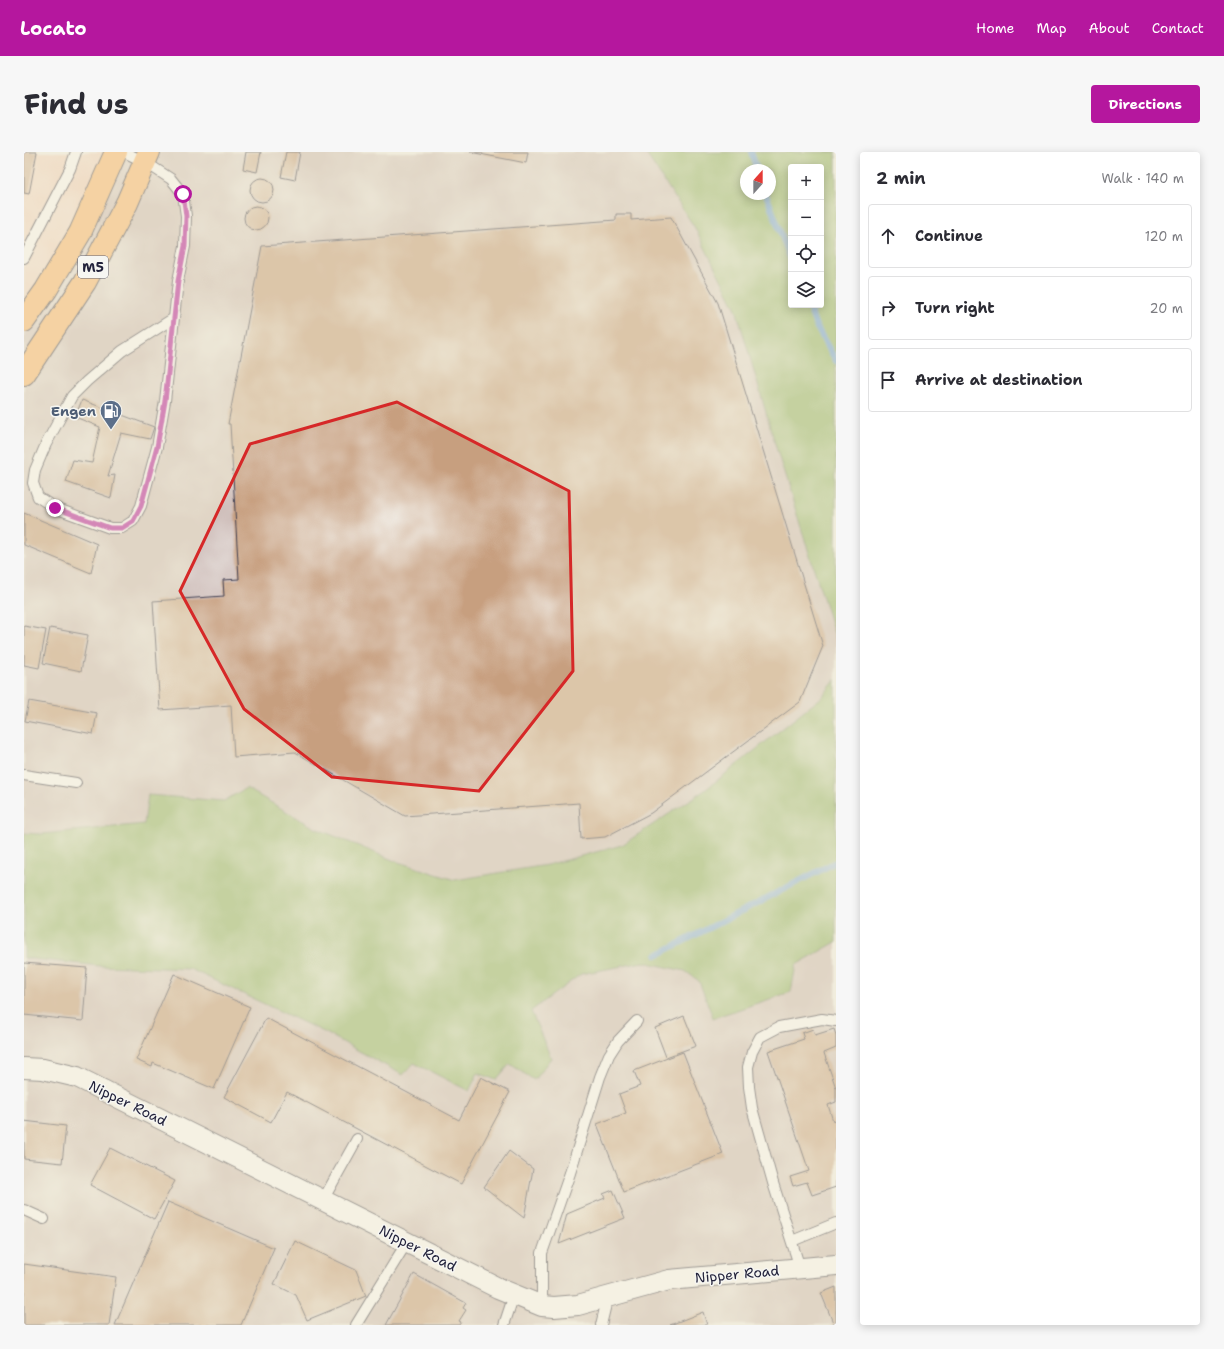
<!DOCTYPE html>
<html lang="en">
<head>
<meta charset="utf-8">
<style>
	body { margin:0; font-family:"Shantell Sans",sans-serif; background:#f7f7f7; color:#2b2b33 }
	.controls { position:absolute; right:12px; top:12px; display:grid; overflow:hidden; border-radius:4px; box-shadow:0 2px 10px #0003 }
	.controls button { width:36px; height:36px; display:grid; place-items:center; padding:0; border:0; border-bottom:1px solid #e1e1e2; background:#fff; color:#2b2b33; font:20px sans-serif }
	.compass { position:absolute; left:716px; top:12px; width:36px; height:36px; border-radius:50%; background:#fff; box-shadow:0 2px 10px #0003; rotate:21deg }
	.stop { position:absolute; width:12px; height:12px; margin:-9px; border:3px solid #b5179e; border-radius:50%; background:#fff }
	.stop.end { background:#b5179e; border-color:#fff; box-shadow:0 1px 4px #0008 }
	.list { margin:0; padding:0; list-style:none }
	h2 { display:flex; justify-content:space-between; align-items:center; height:52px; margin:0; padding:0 16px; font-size:17px }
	h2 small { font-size:13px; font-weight:400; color:#7c7c81 }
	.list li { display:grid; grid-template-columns:26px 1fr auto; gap:12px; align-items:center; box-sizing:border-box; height:64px; margin:0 8px 8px; padding:0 8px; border:1px solid #e1e1e2; border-radius:4px }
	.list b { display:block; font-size:15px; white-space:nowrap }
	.list em { font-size:13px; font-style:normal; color:#7c7c81 }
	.icon { flex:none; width:22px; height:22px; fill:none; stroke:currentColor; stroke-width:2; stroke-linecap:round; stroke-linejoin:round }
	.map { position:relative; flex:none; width:812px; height:1173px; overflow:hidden; border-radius:4px }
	header { display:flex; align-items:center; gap:24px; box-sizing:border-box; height:56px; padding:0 20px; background:#b5179e; color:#fff }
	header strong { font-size:19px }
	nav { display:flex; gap:22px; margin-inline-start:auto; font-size:14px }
	.intro { display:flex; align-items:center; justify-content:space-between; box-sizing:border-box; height:96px; padding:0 24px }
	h1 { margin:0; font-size:28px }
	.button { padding:10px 18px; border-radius:4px; background:#b5179e; color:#fff; font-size:14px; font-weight:700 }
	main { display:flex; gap:24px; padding:0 24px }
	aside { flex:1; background:#fff; border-radius:4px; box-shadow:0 2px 10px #0003 }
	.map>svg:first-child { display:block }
	.built { fill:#f4d3c0 }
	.industrial { fill:#d0c0bc }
	.forest { fill:#94b86c; stroke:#5b6d54; fill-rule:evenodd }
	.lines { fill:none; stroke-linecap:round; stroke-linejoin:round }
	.stream { stroke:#6da2da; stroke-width:6 }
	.building { fill:#c79f7f }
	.service-casing { stroke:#403f51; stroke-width:12 }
	.minor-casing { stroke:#403f51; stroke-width:22 }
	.primary-casing { stroke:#403f51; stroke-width:24 }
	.service { stroke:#fff; stroke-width:10 }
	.minor { stroke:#fff; stroke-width:20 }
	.primary { stroke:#febb71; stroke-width:22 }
	.route { stroke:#b5179e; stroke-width:5 }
	.marked { fill:none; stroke:#d62828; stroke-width:3; stroke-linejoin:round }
	.labels { text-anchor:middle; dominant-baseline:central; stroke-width:3; stroke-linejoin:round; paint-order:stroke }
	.shield { fill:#f6f6f2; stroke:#626272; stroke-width:1 }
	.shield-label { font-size:13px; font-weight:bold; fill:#22223b }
	.service-label { font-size:14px; font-weight:bold; fill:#4e5e75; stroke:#f6f6f2; text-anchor:end }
	.street-label { font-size:14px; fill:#22223b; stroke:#f6f6f2 }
</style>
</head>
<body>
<header>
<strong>Locato</strong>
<nav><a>Home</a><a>Map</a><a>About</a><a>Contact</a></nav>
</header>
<div class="intro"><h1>Find us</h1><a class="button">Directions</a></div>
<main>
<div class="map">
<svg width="812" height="1173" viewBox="0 0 812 1173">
	<rect width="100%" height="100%" fill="#f6f6f2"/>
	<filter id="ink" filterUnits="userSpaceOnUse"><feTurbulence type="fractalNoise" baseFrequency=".025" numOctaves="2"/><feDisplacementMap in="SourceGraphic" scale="8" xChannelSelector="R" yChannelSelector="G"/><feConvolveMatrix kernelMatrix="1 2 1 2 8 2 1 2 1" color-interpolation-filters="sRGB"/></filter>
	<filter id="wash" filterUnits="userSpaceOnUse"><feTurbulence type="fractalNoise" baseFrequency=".012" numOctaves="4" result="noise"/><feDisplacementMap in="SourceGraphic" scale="16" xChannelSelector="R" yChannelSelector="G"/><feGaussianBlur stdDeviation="0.9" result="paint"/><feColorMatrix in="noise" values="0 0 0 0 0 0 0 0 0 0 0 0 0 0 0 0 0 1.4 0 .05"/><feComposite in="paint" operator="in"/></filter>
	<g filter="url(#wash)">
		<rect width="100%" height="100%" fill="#ede6cc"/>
		<path class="built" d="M0,0H90L0,166Z"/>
		<g class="industrial">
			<path d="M90,0H621L671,76L712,157L754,302L812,487V527L798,545L681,638L598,693L523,713L431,728L371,709L291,676L222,636L200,649L124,643L120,672L18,682L0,681V166Z"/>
			<path d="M812,790V1173H0V806L76,814L166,817L302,881L379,923L390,910L445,939L454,921L486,912L509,928L527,906L507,859L557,822L619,810L661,819L676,829L688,866L772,813Z"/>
		</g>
		<g class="forest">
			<path d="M621,0H812V487L754,302L712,157L671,76ZM767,15H797V153H767ZM722,18H746V42H722Z"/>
			<path d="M812,527V790L772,813L767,840L689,866L675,829L661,819L619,810L557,822L507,859L527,906L510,928L486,912L472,928L454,921L445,939L390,911L379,923L302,881L166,817L76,814L0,806V681L18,682L120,672L124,643L200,649L222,636L291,676L371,709L431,728L523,713L598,693L681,638L798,545Z"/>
		</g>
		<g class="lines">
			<g class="stream">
				<path d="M727,0L733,18"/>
				<path d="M742,42L767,108"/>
				<path d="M784,153L792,174L812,209"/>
				<path d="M633,803L812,710"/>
			</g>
		</g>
		<g id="blocks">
			<g class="building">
				<path d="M0,0H13L5,42L0,41Z"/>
				<path d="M222,0H237L233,20L219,17Z"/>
				<path d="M262,0H276L271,28L257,25Z"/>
				<path d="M446,0H504L502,11Z"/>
				<circle cx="238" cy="38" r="12"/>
				<circle cx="232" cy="66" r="12"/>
				<path d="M592,62H607V68L647,65L694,151L799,494L776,550L627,661L581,685L557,687L555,651L381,664L271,600L210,605L207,553L136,558L129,449L200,444L199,428L215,427L206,272H204L238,94L592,68Z"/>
				<path d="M58,248L130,275L126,287L97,281L84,324L91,323L87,346L42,330L49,308L68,311L76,275L51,265Z"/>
				<path d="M0,361L73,392L67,421L0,393Z"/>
				<path d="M0,474L22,478L15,516L0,513Z"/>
				<path d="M26,476L64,483L57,519L19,511Z"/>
				<path d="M5,549L73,561L69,582L1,569Z"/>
				<path d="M0,811L63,816L59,869L0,863Z"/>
				<path d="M150,822L226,855L190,937L129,911L128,915L112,908Z"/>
				<path d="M660,864L672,894L642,905L631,876Z"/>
				<path d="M242,866L435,968L457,925L486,940L437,1032L263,940L247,970L200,945Z"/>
				<path d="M789,877L791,883L810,877L812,883V896L800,901L812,936V950L804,953L809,969L812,968V1035L788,1043L783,1030L769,1034L766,1025L785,1019L744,899L780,887L778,881Z"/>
				<path d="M659,900L699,1002L600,1040L573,972L602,961L595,942L616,934L610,919Z"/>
				<path d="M0,969L42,974L38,1011L0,1007Z"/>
				<path d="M86,996L151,1029L130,1067L66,1033Z"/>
				<path d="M485,999L509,1017L500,1066L460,1035Z"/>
				<path d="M589,1038L601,1066L535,1092L543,1062L581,1046L579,1042Z"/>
				<path d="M144,1050L250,1096L217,1173H91Z"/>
				<path d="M271,1089L332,1118L342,1144L283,1168L272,1143L250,1132Z"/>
				<path d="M0,1112L92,1125L85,1173H0Z"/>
				<path d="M390,1122L442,1151L439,1156L442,1158L435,1169L437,1170L435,1173H362Z"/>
				<path d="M812,1135V1173H810L797,1141Z"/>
				<path d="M679,1160L683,1173H646Z"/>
			</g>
		</g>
	</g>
	<g filter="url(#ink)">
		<use href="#blocks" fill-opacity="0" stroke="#403f51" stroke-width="1"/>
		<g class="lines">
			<g class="service-casing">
				<g id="service">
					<path d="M100,0L121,10L147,27L159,42L162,64L161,94L154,129L141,249L133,295L117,354L109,369L98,376H86L31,356L14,345L9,331L11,318L22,292L48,244L63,229L98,199L150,166"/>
					<path d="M0,106L46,17L52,0"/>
					<path d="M0,623L52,631"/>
					<path d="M299,1048L333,987"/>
					<path d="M0,1058L20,1067"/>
					<path d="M768,1089L812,1071"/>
					<path d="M776,1116L749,1031L728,956L725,935L724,915L728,900L736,885L755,875L798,867L812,869"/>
					<path d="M518,1154V1101L546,1021L576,925L585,903L594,889L613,869"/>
					<path d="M332,1173L383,1090"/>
					<path d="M480,1173L490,1143"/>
					<path d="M577,1173L584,1144"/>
				</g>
			</g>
			<g class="minor-casing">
				<path id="minor" d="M0,916L19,917L53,925L474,1136L518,1154L530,1155L554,1153L645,1128L812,1113"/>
			</g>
			<g class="primary-casing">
				<g id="primary">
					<path d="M0,169L22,138L56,81L92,0"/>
					<path d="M0,222L61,130L103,51L125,0"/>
				</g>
			</g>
			<use href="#service" class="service"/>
			<use href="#minor" class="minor"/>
			<use href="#primary" class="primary"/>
		</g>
	</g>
	<g class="lines" filter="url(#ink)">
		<path class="route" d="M31,356L86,376H98L109,369L117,354L133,295L141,249L154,129L161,94L162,64L159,42"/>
	</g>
	<path d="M0 0H812V1173H0ZM373,250L545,339L549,519L455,639L308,625L220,557L156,439L226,292Z" fill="#ede6cc" fill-opacity=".55" fill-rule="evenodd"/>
	<path class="marked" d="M373,250L545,339L549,519L455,639L308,625L220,557L156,439L226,292Z"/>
	<defs>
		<g id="fuel-pin" transform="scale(1.15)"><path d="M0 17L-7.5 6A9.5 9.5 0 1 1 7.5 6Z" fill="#5c6f8a" stroke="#f6f6f2"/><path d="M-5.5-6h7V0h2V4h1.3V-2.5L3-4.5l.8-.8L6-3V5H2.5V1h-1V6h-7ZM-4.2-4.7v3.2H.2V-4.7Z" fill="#fff"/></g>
	</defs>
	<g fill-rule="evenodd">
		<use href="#fuel-pin" x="87" y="259"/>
	</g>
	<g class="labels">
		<rect class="shield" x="54" y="104" width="30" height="22" rx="3"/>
		<g class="shield-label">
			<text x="69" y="115">M5</text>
		</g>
		<g class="service-label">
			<text x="72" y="259">Engen</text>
		</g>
		<g class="street-label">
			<text transform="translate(104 951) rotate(26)">Nipper Road</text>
			<text transform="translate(394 1096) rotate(27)">Nipper Road</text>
			<text transform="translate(713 1122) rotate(-5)">Nipper Road</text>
		</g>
	</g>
</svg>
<div class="controls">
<button>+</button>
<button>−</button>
<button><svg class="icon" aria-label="locate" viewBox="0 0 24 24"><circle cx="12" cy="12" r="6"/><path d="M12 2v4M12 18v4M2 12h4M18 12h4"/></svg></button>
<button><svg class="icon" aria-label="layers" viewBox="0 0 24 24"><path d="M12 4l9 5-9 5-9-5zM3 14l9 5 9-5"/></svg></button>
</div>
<svg class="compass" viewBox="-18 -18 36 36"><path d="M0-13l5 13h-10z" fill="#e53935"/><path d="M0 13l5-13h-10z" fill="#7c7c81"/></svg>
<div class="stop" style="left:159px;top:42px"></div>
<div class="stop end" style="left:31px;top:356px"></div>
</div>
<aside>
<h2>2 min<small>Walk · 140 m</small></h2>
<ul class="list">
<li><svg class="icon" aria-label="ahead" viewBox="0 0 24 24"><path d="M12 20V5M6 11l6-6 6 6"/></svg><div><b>Continue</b></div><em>120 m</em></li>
<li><svg class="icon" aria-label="right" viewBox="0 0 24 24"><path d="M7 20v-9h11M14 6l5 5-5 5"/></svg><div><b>Turn right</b></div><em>20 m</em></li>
<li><svg class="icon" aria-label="arrive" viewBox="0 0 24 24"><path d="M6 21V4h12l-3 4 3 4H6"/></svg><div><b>Arrive at destination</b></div></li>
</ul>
</aside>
</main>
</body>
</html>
